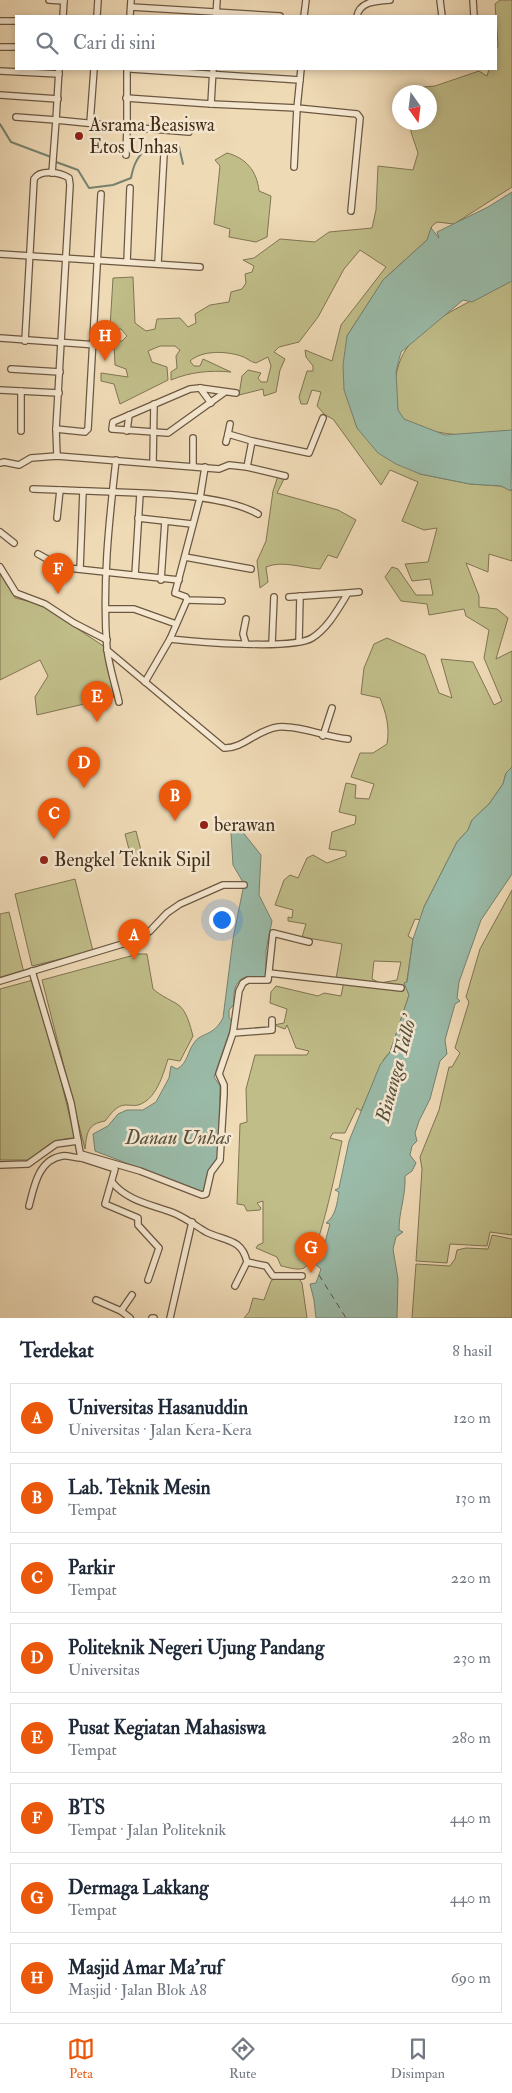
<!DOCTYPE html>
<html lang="id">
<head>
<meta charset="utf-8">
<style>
	body { margin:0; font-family:"IM FELL Double Pica",serif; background:#f6f6f7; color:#1f2937 }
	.compass { position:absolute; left:392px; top:85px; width:45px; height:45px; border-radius:50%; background:#fff; box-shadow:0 2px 8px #0003; rotate:166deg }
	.you { position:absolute; left:221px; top:919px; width:18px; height:18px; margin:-12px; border:4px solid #fff; border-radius:50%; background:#1a73e8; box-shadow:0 0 0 8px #1a73e833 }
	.badge { display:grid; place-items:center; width:32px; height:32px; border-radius:50%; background:#ea580c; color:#fff; font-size:16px; font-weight:700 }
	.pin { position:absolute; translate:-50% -41px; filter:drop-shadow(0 1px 2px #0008) }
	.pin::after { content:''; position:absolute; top:26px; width:18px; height:15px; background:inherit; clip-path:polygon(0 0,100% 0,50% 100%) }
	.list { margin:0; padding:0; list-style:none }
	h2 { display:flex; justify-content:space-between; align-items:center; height:65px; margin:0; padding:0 20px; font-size:21px }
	h2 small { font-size:16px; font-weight:400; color:#747a83 }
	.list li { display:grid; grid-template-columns:32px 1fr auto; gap:15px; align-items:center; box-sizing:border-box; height:70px; margin:0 10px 10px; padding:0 10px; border:1px solid #e0e1e3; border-radius:0px }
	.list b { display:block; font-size:19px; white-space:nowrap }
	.list p { margin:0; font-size:16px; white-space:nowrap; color:#747a83 }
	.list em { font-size:16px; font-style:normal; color:#747a83 }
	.icon { flex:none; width:28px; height:28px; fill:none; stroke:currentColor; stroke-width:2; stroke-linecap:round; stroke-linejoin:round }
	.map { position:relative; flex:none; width:512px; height:1318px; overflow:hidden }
	.search { position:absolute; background:#fff; box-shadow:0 2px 8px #0003; left:15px; right:15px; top:15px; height:55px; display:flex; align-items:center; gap:12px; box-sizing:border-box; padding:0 18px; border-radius:0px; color:#747a83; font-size:19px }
	.sheet { height:705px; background:#fff }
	nav { display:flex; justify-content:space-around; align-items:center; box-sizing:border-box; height:70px; border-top:1px solid #e0e1e3; background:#fff; font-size:14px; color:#747a83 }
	nav a { display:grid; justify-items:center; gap:2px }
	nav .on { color:#ea580c }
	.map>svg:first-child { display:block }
	.green { fill:#c0bd89; stroke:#807552; fill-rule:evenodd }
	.water { fill:#9abba9; stroke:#768270 }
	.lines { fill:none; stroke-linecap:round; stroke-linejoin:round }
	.stream { stroke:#768270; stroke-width:2 }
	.ferry { stroke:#57503e; stroke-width:1; stroke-dasharray:6 5; stroke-linecap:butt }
	.street-casing { stroke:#6c5841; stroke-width:8 }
	.street { stroke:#f5e7d0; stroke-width:5.5 }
	.poi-dot { fill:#8f2418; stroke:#f5e7d0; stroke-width:2 }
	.labels { text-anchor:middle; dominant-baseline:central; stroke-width:5; stroke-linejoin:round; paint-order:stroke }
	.poi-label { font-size:19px; fill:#412d1a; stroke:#f5e7d0; text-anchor:start }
	.water-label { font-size:20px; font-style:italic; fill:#57503e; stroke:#f5e7d0 }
</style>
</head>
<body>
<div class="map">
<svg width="512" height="1318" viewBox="0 0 512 1318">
	<rect width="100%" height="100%" fill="#efdab6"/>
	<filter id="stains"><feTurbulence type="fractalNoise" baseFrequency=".004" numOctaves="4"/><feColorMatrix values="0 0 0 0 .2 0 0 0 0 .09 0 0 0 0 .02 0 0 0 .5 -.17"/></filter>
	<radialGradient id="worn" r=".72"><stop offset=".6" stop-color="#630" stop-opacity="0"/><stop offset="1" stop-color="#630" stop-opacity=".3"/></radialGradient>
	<g class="green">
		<path d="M500,0H512V187L454,224L437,222L432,226L427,240L384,279L347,336L352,410L357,428L420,474L470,484L501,486L512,490V561L489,554L488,572L466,563L479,596V607L497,609L508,618L496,659L512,651V767L506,773L503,784L489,804L472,820L468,830L457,842L424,907L421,920L415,919L408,936L413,939L406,987L409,995L390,1052L384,1059L361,1111L357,1108L345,1133H333L330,1138L342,1141C338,1161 318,1260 304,1268C298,1271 287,1267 281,1266L277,1257L256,1248L258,1245L263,1243V1201L257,1203L261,1208L260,1210L247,1211L244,1205L237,1204L240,1124L247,1122L246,1089L255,1055H307L309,1051L296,1048L287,1025L285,1029L274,1025L284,1023L287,1009L270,1003L271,992L276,986L318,996L324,993L341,996L344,981L336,979L342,944L302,937L306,924L288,921V917L292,918L293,910L275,905L284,880L290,875L298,878L307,858L313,855L327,863L346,856V851L329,849L332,832L355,824L356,816L339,812L346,783L356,785L355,798L369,799L374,784L351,777L360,753H373L387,744C390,727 386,713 380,698L361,694L364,668L374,644L387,638L425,655L439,693L452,698L441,659L473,662L494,705L502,701L484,658L489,630L466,616L464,609L429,615L427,604L401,601L385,577L392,567L398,569L416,595H433L430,579L412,581L405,564L428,562L437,528L424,530L402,521L418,482L390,470L381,485L333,419L325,415L317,406L321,392L312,390L307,404H301L299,397L307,371H313V366L306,357L305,350L332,361L341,325L386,267L360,250L344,269L318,317L299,342L279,347L274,352L285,359L280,370L276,392L264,396L263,389L239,395L242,376L248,370L261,373L258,378L261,382H267L271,366L268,357L256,363C250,362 246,357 241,356C226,351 202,350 190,361L194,366H200L203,359L231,372C210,370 190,372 171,380V372L177,368L176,356L180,350L175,346H160L148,351L152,362L167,367L168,380L120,404L114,384L101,381V373L128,377L126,369L115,365L114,342L122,341L127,336L121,329L110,328L113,278L133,277L135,323L146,331L155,329L157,319L180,318L188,327L196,323L195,314L210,305L229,302L231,292L242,289L246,283L245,274L252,272L254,266L243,260L254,258L280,239L315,242L329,232L372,228L376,210L378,166L413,170L418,153L411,132V123L430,122V92H412V88L435,86L479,71L487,76L489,69H496V51L498,45L495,4ZM374,961L401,962L397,980L380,983L372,979Z"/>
		<path d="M227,153C246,158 257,171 259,191L271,196L267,237L256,242L229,237L230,229L214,224L220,166L215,160Z"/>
		<path d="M512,278V432C477,438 430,437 400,418C375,329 455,315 512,278Z"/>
		<path d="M279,473L284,479L277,493L338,510L356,520L337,558L328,555L320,569C302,568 282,560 266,567L268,582L260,588L257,561L266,541L273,491Z"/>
		<path d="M0,572L15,598L40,604L105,647L114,697L37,715L35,697L48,676L40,660L0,680Z"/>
		<path d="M136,831L143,858L132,861L125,834Z"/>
		<path d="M75,879L93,951L32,966L15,894Z"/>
		<path d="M512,890V1235L490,1232L487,1246L450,1244L447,1263L416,1261L422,1169L420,1157L439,1110L449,1067H452L460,1053L455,1048L469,1002L466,997L480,949Z"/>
		<path d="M9,912L24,973L0,979V914Z"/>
		<path d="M138,954H147L153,989C163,997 167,998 177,1004C187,1010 190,1026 193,1036L180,1061L168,1059C163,1075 156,1100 138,1105C135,1106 130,1105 126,1105C116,1105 111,1114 105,1121C87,1124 87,1133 85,1149L42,980Z"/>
		<path d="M33,980L52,1045L75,1138C51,1139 46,1147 29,1160H0V989Z"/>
		<path d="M492,1235L512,1239V1318H412L416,1264L450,1266L455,1259L457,1250L466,1248L488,1249Z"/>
		<path d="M275,1278L299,1279L302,1283L307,1318H244L249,1312L253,1298L264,1300L271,1281Z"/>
	</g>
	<g class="water">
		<path d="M512,192V281L472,302L463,300L401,352L396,371L398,410L404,419L445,435L512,430L511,491L501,486L470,484L420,474L396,464L378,453L357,428L344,390L343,365L347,336L383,280L427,240L431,228L439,238L437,232L488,207Z"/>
		<path d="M512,767V874L481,920L459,982L457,998L460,1001L455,1004L445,1040L447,1054L440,1061L430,1099L419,1121L415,1133L417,1141L412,1146L410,1155L416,1163L412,1171L405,1176C406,1195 399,1211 399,1230L403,1232L396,1237L393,1249L398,1279L397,1318H316L314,1300L310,1284L316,1283L321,1269L315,1264L321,1251L319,1248L321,1245L324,1246L330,1224L326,1223C336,1216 337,1203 339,1192L335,1190L339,1188L349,1141L380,1065L390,1052L409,995L404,983L407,982L413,939L424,907L457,842L468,830L472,820L489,804L503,784L506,773Z"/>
		<path d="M237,825L261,855L259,895L272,921L266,950V977C260,979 253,975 246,977C234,980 233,995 234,1004L229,1010V1018L233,1021L214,1077L220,1086L218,1164L209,1170L204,1193L95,1151L93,1134L108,1126L118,1114L127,1110H143L156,1102L169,1078L171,1066L177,1069C188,1063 187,1052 194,1043C201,1032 213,1037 223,1018L233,939L244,884L233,865L231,833Z"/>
	</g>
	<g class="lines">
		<g class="stream">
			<path d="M0,124L11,142L51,157"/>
			<path d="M56,162L78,170L89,188L113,185L131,178C136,150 151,141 179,147L183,164"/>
		</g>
		<path class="ferry" d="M319,1275L346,1318"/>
		<g class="street-casing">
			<g id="street">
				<path d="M49,0L64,1"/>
				<path d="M440,0L442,16"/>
				<path d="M473,0L474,16"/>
				<path d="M131,7L280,16"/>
				<path d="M63,16L64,0"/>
				<path d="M97,16L98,0"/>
				<path d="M130,16L131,0"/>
				<path d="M216,16L217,0"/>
				<path d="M304,16L306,0"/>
				<path d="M357,16C360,1 377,1 390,0"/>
				<path d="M0,21H16"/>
				<path d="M0,47H16"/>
				<path d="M131,69L300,80"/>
				<path d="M301,69L297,108L357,114L360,118L351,211"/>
				<path d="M0,71L59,74"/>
				<path d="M0,95L58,99"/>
				<path d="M126,98L211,104L213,69"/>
				<path d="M211,104L297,108L294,167"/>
				<path d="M16,117L56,120L59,69"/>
				<path d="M90,123L94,69"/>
				<path d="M126,155L127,127L189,132"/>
				<path d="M52,173L56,120L127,127V69"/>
				<path d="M0,254L200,267"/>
				<path d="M127,262L130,188"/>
				<path d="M158,263L164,154"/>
				<path d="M0,338L111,346"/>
				<path d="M25,341L34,179C40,169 60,172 69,178L70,185L56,429L57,456"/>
				<path d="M11,369L60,372"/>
				<path d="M200,388L211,403"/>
				<path d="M0,390L59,393"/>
				<path d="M225,392L168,433L112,429L113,422L190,389L200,388L236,393"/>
				<path d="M56,429L85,432L88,429L101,194"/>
				<path d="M21,431V391"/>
				<path d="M127,431L129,415"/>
				<path d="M228,434L230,424"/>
				<path d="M193,438V465"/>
				<path d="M226,442L228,434L252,441"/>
				<path d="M116,460C109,521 102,586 107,649C109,666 115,684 119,702"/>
				<path d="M0,463L4,462L19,465L31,458L57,456L219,469L229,465L247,467L252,441L309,453L323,418"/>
				<path d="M153,463L154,404"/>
				<path d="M205,467L200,498L175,593L186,597L187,600L222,601"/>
				<path d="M247,467L285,476"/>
				<path d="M33,489L60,490"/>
				<path d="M57,518L60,490H64C114,493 217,490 258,514"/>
				<path d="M138,518L192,524"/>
				<path d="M0,532L14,543"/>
				<path d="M38,554L56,564L68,568L179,580"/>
				<path d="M185,557L251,569"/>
				<path d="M0,567L16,593L45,604L74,623L107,640"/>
				<path d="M80,569L83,491"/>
				<path d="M135,575L140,494"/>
				<path d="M161,580L165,521"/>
				<path d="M289,597L348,593"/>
				<path d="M187,600L170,639C196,642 293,650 312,638C328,628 338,609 348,593L359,592"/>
				<path d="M107,609H134L176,624"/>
				<path d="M246,619L243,634L246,644"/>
				<path d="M299,641L300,596"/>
				<path d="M272,643L274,597"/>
				<path d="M107,650L224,748C243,749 256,730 278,727C298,725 326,737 348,739"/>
				<path d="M145,682L170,639"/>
				<path d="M323,736L332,708"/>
				<path d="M32,971L71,1103L81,1158L115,1169L105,1204L138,1218V1225L159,1248L148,1280"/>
				<path d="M269,973L401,988"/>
				<path d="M0,981L139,939L150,931L167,913L180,904L223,885H244"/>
				<path d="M233,1033L272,1030V1020"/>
				<path d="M81,1154L140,1171L202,1195L206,1194L211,1172L220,1160L224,1094V1085L219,1074L233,1033L239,991L243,983L248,980H268L273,933L309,942"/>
				<path d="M0,1165L28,1164L56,1144L78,1141"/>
				<path d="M112,1182C128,1202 154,1205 176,1214C187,1219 196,1226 206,1232C224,1241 242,1238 247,1262L235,1286"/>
				<path d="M29,1206C34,1187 38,1160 62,1156C67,1155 75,1158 81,1158"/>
				<path d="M247,1262L266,1266L273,1276H302"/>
				<path d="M96,1300L121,1311"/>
				<path d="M130,1318L121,1311L132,1295"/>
				<path d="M152,1318H154"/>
				<path d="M170,1318L192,1222"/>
			</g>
		</g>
		<use href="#street" class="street"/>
	</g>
	<g class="poi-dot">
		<circle cx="79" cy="136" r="5"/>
		<circle cx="204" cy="825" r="5"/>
		<circle cx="44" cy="860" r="5"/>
	</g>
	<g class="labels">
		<g class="poi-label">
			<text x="89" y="125">Asrama Beasiswa<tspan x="89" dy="22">Etos Unhas</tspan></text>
			<text x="214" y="825">berawan</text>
			<text x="54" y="860">Bengkel Teknik Sipil</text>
		</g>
		<g class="water-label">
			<text transform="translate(396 1069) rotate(-75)">Binanga Tallo'</text>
			<text x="178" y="1137">Danau Unhas</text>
		</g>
	</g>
	<rect width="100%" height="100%" filter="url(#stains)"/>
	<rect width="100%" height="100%" fill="url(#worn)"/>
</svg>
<svg class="compass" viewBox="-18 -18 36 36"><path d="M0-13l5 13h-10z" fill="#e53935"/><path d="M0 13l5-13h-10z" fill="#747a83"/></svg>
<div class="you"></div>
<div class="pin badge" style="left:134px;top:960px">A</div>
<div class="pin badge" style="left:175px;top:821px">B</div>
<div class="pin badge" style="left:54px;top:839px">C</div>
<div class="pin badge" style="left:84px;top:788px">D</div>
<div class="pin badge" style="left:97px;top:722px">E</div>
<div class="pin badge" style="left:58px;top:594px">F</div>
<div class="pin badge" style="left:311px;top:1273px">G</div>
<div class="pin badge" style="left:105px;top:361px">H</div>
<div class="search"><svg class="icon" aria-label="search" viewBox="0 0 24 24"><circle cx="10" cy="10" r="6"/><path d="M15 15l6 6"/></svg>Cari di sini</div>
</div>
<section class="sheet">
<h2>Terdekat<small>8 hasil</small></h2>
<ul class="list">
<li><span class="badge">A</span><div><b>Universitas Hasanuddin</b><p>Universitas · Jalan Kera-Kera</p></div><em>120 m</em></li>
<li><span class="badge">B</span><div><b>Lab. Teknik Mesin</b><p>Tempat</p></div><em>130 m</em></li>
<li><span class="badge">C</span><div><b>Parkir</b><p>Tempat</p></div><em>220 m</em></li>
<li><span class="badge">D</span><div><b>Politeknik Negeri Ujung Pandang</b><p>Universitas</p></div><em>230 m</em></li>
<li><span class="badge">E</span><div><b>Pusat Kegiatan Mahasiswa</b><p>Tempat</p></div><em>280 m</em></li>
<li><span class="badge">F</span><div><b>BTS</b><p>Tempat · Jalan Politeknik</p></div><em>440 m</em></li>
<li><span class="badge">G</span><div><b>Dermaga Lakkang</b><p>Tempat</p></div><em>440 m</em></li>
<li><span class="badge">H</span><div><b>Masjid Amar Ma'ruf</b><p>Masjid · Jalan Blok A8</p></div><em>690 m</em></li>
</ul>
</section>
<nav>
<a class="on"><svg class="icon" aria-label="map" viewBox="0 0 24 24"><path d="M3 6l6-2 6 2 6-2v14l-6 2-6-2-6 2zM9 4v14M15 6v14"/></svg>Peta</a>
<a><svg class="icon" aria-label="directions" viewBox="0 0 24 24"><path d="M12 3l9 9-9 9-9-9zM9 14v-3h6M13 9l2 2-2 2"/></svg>Rute</a>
<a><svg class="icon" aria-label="saved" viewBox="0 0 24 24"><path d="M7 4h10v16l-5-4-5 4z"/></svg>Disimpan</a>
</nav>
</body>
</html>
